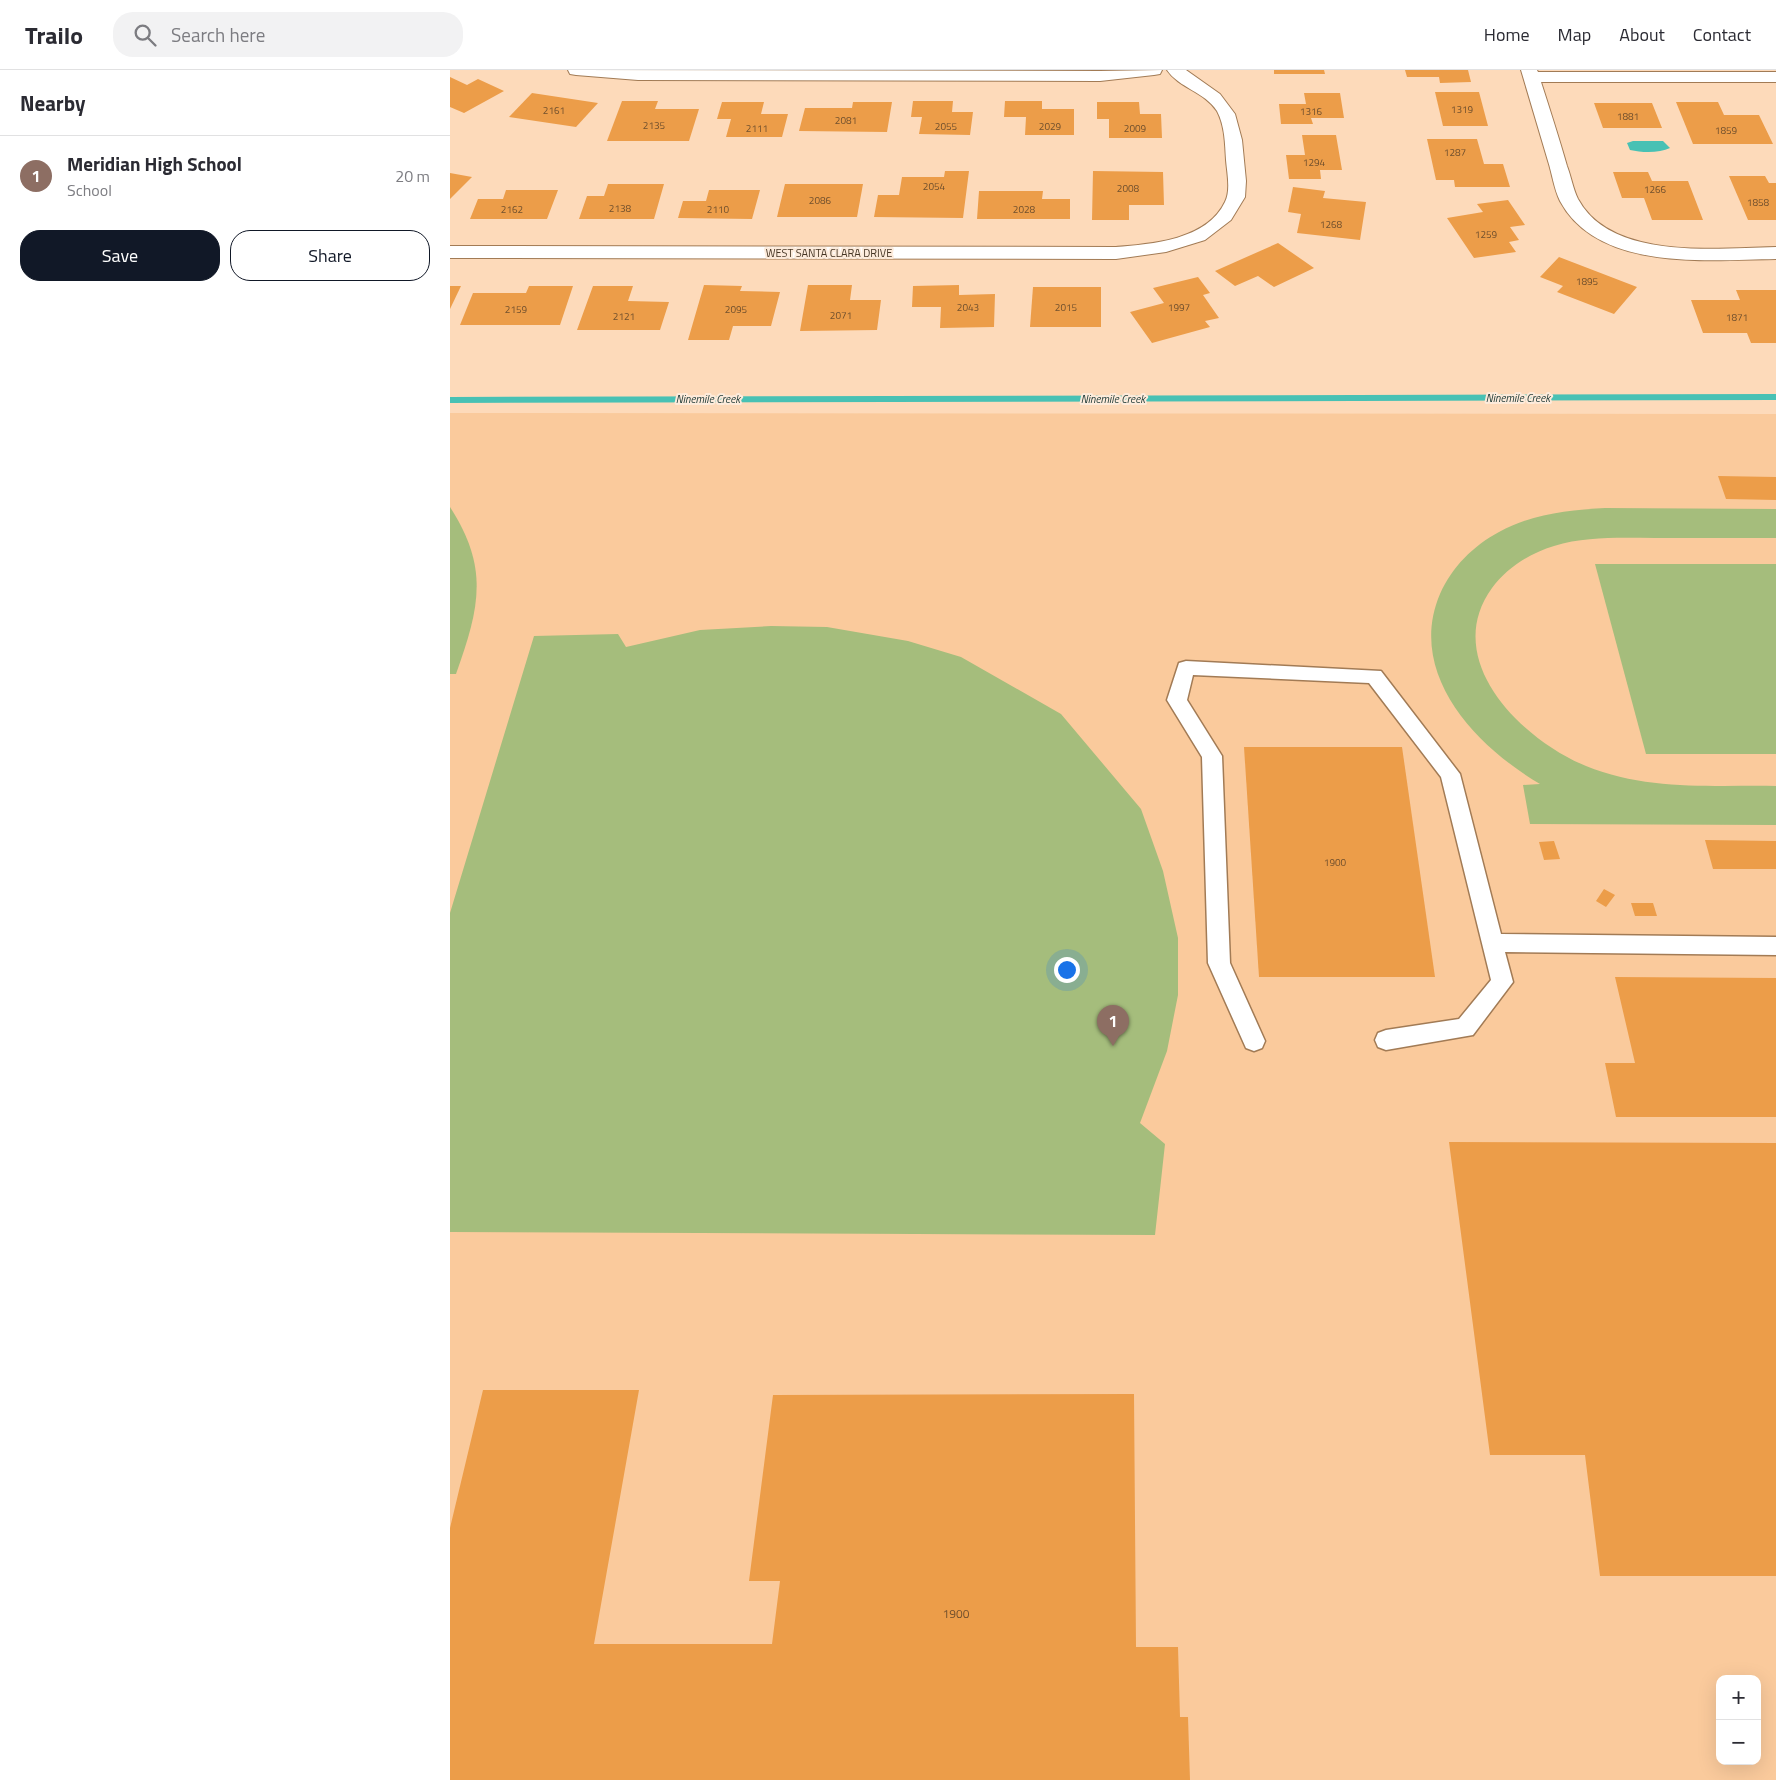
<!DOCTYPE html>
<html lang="en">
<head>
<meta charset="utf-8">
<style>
	body { margin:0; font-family:"Titillium Web",sans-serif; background:#f2f2f3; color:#2b2b33 }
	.controls { position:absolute; right:15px; bottom:15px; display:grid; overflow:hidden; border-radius:10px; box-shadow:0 5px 20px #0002 }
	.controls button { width:45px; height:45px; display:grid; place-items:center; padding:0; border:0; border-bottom:1px solid #e1e1e2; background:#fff; color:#2b2b33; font:25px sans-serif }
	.you { position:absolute; left:616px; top:899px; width:18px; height:18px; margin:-12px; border:4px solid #fff; border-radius:50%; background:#1a73e8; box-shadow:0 0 0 8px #1a73e833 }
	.badge { display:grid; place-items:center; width:32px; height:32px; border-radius:50%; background:#111827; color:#fff; font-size:16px; font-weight:700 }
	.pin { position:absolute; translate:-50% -41px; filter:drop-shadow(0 1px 2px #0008) }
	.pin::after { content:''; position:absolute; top:26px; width:18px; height:15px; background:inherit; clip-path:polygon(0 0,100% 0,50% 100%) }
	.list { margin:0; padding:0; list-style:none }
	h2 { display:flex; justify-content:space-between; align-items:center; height:65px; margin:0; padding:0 20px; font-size:21px }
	h2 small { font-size:16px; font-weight:400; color:#7c7c81 }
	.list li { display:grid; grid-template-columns:32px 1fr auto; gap:15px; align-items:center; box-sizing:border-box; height:80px; padding:0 20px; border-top:1px solid #e1e1e2 }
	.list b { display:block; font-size:19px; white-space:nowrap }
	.list p { margin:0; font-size:16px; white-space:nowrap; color:#7c7c81 }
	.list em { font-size:16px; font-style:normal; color:#7c7c81 }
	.actions { display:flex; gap:10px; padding:15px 20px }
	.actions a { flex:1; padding:11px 0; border:1px solid #111827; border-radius:20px; text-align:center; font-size:18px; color:#111827 }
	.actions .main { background:#111827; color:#fff }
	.icon { flex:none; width:28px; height:28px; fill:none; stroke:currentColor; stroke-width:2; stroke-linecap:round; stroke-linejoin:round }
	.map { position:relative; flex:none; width:1326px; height:1710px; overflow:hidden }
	header { display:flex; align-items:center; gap:30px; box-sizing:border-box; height:70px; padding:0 25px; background:#fff; border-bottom:1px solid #e1e1e2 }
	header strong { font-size:24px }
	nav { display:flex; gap:28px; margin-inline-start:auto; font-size:18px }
	.search { width:350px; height:45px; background:#f2f2f3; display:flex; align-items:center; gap:12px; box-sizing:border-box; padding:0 18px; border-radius:20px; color:#7c7c81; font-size:19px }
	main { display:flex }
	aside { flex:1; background:#fff }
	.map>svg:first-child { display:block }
	.built { fill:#faca9c; fill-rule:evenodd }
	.green { fill:#a5bd7c }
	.water { fill:#48c1b4 }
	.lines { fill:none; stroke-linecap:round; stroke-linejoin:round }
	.stream { fill:#48c1b4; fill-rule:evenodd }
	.building { fill:#ec9d49 }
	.service-casing { stroke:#a27b55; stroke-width:3 }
	.minor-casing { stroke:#a27b55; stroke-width:2 }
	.service { fill:#fff; fill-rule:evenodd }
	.minor { fill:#fff; fill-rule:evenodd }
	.labels { text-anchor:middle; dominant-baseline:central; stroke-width:4; stroke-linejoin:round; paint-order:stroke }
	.number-label { font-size:10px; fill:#6f4f2d }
	.far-street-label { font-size:11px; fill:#453524; stroke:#fdebdb }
	.far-water-label { font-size:11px; font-style:italic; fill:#213c38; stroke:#fdebdb }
	.near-number-label { font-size:12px; fill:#6f4f2d }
</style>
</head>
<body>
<header>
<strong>Trailo</strong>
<div class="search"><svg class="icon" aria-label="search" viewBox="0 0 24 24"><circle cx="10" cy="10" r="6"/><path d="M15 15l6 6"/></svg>Search here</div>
<nav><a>Home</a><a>Map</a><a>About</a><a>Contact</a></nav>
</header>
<main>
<aside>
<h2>Nearby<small></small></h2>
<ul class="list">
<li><span class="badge" style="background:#8d6e63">1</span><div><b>Meridian High School</b><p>School</p></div><em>20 m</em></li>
</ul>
<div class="actions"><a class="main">Save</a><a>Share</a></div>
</aside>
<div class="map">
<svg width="1326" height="1710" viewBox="0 0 1326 1710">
	<rect width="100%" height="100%" fill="#fddaba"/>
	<path class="built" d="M0,343L1326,344V1710H0ZM1270,1609H1307V1691H1270Z"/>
	<g class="green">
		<path d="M0,437C40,499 29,539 6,604H0Z"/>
		<path d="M1155,438L1326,439V468C1286,468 1245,468 1205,468C1171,468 1137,466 1104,476C1080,483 1057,498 1042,518C990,590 1072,670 1136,696C1197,721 1262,715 1326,716V755L1080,754L1073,715L1090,714C1027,677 956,604 990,524C1002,497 1023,476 1049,462C1082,444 1118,440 1155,438Z"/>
		<path d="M1145,494H1326V684H1196Z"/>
		<path d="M321,556L377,557L458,571L511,587L611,644L691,739L713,801L728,868V925L717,981L690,1053L715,1074L705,1165L0,1162V843L84,566L168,564L176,577L250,560Z"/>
	</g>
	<path class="water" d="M1183,71H1213L1220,78C1210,83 1193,83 1180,80L1177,73Z"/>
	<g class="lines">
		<path class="stream" d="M1326,324V330L0,333V327Z"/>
	</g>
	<g class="building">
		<path d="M824,0H874L875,4H824Z"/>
		<path d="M955,0H1018L1021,12L990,13L989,7H957Z"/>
		<path d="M0,7L17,15L28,9L54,21L14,43L0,37Z"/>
		<path d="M985,22H1029L1038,56H993Z"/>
		<path d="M82,23L148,33L126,57L59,47Z"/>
		<path d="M854,23H890L894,48H861L863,54H831L829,34H856Z"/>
		<path d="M172,31H208L205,39H249L239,71H157Z"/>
		<path d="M463,31H503L502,42H523L520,65L469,64L472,47H461Z"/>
		<path d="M555,31H592V39H624V65H575L576,47H554Z"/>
		<path d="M272,32H314L311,44H338L332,67H276L281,49H267Z"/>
		<path d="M403,32H442L437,62L349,61L355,38H402Z"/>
		<path d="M647,32H689L690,44H711L712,68H659V49H647Z"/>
		<path d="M1226,32H1268L1274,45H1309L1323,74H1243Z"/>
		<path d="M1144,33H1202L1212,58H1153Z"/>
		<path d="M852,65H886L892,100H870L871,109H839L836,85H855Z"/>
		<path d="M977,69H1027L1034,94H1053L1060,117H1005L1004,110H986Z"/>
		<path d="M495,101H519L513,148L424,147L428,125H449L452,107H494Z"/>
		<path d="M643,101L713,102L714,135H679V150H642Z"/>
		<path d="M1163,102H1198L1202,111H1238L1253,150H1202L1194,128H1172Z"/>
		<path d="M0,103L22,107L0,129Z"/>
		<path d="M1279,106H1315L1319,113H1326V150H1298Z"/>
		<path d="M158,114H214L204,149H129L137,126H154Z"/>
		<path d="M335,114H413L407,147H327Z"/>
		<path d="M843,117L875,121L873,128L916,132L910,170L847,163L851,144L838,142Z"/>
		<path d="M56,120H108L97,149H20L28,129H53Z"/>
		<path d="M259,120H310L302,149L228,148L233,131H256Z"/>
		<path d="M529,121H593L592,129H620V149H527Z"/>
		<path d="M1058,130L1075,155L1060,157L1069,170L1059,172L1066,182L1024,188L997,148L1033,142L1027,134Z"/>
		<path d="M828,173L864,198L824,217L808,206L785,216L765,201Z"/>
		<path d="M1109,187L1187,217L1164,244L1107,222L1113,216L1090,207Z"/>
		<path d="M748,207L760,223L753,225L769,248L755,251L760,257L702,273L680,242L714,233L703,218Z"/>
		<path d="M254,215L292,216L290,221L330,222L321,256H283L279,270H238Z"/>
		<path d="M358,215H402L400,230H431L427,260L350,261Z"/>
		<path d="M509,215V225L545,224L544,257L490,258L491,237H462L463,216Z"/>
		<path d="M0,216H11L0,239Z"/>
		<path d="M79,216H123L110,255H10L23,223H76Z"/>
		<path d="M143,216H183L178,231L219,232L210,260H127Z"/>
		<path d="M583,217H651V257H580Z"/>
		<path d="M1286,220H1326V273H1301L1297,263H1253L1241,230H1290Z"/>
		<path d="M1268,406L1326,407V430L1276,429Z"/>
		<path d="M794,677H952L985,907H809Z"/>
		<path d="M1255,770L1326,771V799H1263Z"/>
		<path d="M1104,771L1110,789L1094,790L1089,772Z"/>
		<path d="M1154,819L1165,825L1156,837L1146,831Z"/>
		<path d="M1181,833H1203L1207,846H1185Z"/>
		<path d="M1165,907L1326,908V1047H1166L1155,993H1185Z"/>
		<path d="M999,1072L1326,1073V1506H1150L1135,1385H1040Z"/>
		<path d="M33,1320H189L144,1574H322L330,1511H299L323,1325L684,1324L686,1577H728L730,1647H738L740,1710H0V1458Z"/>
	</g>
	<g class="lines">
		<g class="service-casing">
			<path id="service" d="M736,591L931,601L1010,704L1051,864L1326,867V885L1055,882L1063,912L1023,965L936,980L928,977L925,970L928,963L936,960L1009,949L1041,910L991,707L919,613L743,605L737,630L772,686L780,893L815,971L812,978L804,981L796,978L758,893L752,687L717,630L729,593Z"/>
		</g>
		<g class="minor-casing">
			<g id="minor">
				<path d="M118,0L650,1L712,0L710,4L704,5L650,11L188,10L126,5L120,4Z"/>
				<path d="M717,0H736L770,24L785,44L792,70L796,111L795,127L781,150L755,170L716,182L666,189L0,188V176L666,177C702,174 757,170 775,132C781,120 777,103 776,90C775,74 775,56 767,41C755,22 729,18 717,0Z"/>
				<path d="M1071,0H1087L1088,2H1326V12H1091C1100,40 1109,68 1117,96C1121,106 1123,119 1128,129C1161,191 1268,178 1326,177V189C1259,190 1148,202 1110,131C1104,119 1102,103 1098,91C1089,61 1080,30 1071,0Z"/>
			</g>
		</g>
		<use href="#service" class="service"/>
		<use href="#minor" class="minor"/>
	</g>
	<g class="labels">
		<g class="number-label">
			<text x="1012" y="39">1319</text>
			<text x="104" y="40">2161</text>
			<text x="861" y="41">1316</text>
			<text x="1178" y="46">1881</text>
			<text x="396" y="50">2081</text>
			<text x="204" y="55">2135</text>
			<text x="496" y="56">2055</text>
			<text x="600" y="56">2029</text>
			<text x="307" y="58">2111</text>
			<text x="685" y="58">2009</text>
			<text x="1276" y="60">1859</text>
			<text x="1005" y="82">1287</text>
			<text x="864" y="92">1294</text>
			<text x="484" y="116">2054</text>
			<text x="678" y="118">2008</text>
			<text x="1205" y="119">1266</text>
			<text x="370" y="130">2086</text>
			<text x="1308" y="132">1858</text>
			<text x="170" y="138">2138</text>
			<text x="62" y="139">2162</text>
			<text x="268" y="139">2110</text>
			<text x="574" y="139">2028</text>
			<text x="881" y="154">1268</text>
			<text x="1036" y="164">1259</text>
			<text x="1137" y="211">1895</text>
			<text x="518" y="237">2043</text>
			<text x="616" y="237">2015</text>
			<text x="729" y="237">1997</text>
			<text x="66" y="239">2159</text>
			<text x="286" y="239">2095</text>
			<text x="391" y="245">2071</text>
			<text x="174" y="246">2121</text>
			<text x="1287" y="247">1871</text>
			<text x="885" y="792">1900</text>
		</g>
		<g class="far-street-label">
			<text x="379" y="183">WEST SANTA CLARA DRIVE</text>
		</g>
		<g class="far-water-label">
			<text x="1068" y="328">Ninemile Creek</text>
			<text x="258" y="329">Ninemile Creek</text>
			<text x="663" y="329">Ninemile Creek</text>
		</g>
		<g class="near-number-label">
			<text x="506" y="1543">1900</text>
		</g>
	</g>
</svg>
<div class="controls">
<button>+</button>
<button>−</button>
</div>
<div class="you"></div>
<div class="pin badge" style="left:663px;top:976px;background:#8d6e63">1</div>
</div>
</main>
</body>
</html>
